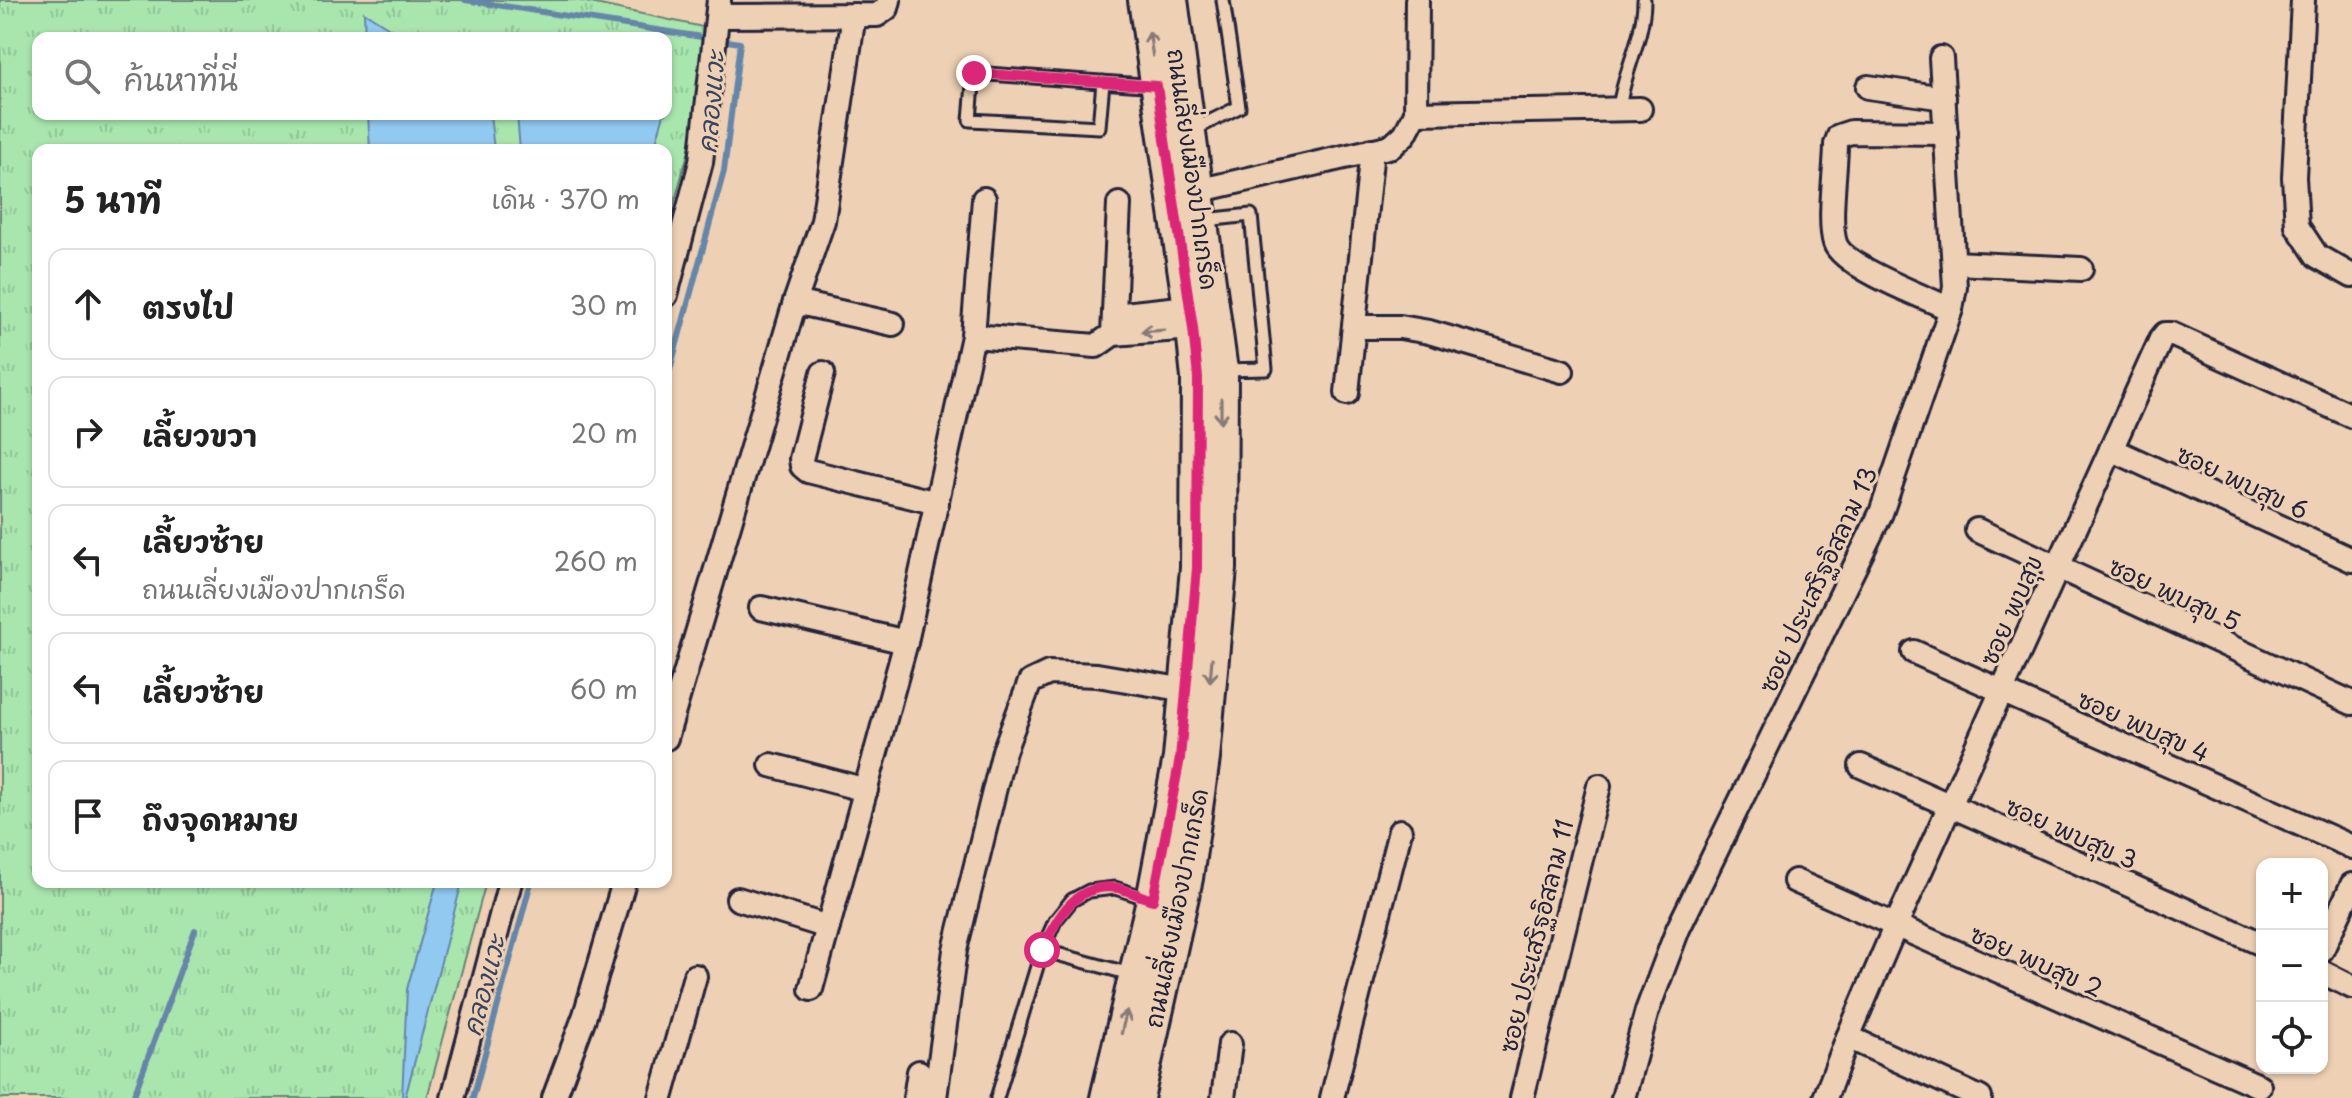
<!DOCTYPE html>
<html lang="th">
<head>
<meta charset="utf-8">
<style>
	body { margin:0; font-family:"Playpen Sans","Playpen Sans Thai",sans-serif; background:#f6f6f6; color:#222 }
	.controls { position:absolute; right:24px; bottom:24px; display:grid; overflow:hidden; border-radius:16px; box-shadow:0 2px 6px #0004 }
	.controls button { width:72px; height:72px; display:grid; place-items:center; padding:0; border:0; border-bottom:2px solid #e0e0e0; background:#fff; color:#222; font:40px sans-serif }
	.stop { position:absolute; width:24px; height:24px; margin:-18px; border:6px solid #db2777; border-radius:50%; background:#fff }
	.stop.end { background:#db2777; border-color:#fff; box-shadow:0 2px 8px #0008 }
	.list { margin:0; padding:0; list-style:none }
	h2 { display:flex; justify-content:space-between; align-items:center; height:104px; margin:0; padding:0 32px; font-size:34px }
	h2 small { font-size:26px; font-weight:400; color:#767676 }
	.list li { display:grid; grid-template-columns:52px 1fr auto; gap:24px; align-items:center; box-sizing:border-box; height:112px; margin:0 16px 16px; padding:0 16px; border:2px solid #e0e0e0; border-radius:16px }
	.list b { display:block; font-size:30px; white-space:nowrap }
	.list p { margin:0; font-size:26px; white-space:nowrap; color:#767676 }
	.list em { font-size:26px; font-style:normal; color:#767676 }
	.icon { flex:none; width:44px; height:44px; fill:none; stroke:currentColor; stroke-width:2; stroke-linecap:round; stroke-linejoin:round }
	.map { position:relative; flex:none; width:2352px; height:1098px; overflow:hidden }
	.search { position:absolute; background:#fff; box-shadow:0 2px 6px #0004; left:32px; top:32px; width:640px; height:88px; display:flex; align-items:center; gap:20px; box-sizing:border-box; padding:0 28px; border-radius:16px; color:#767676; font-size:30px }
	.panel { position:absolute; background:#fff; box-shadow:0 2px 6px #0004; left:32px; top:144px; width:640px; height:744px; border-radius:16px }
	.map>svg:first-child { display:block }
	.grass { fill:url(#grass-tufts); stroke:#658474; stroke-width:2; fill-rule:evenodd }
	.water { fill:#91c9f0; stroke:#6586a8; stroke-width:2 }
	.lines { fill:none; stroke-linecap:round; stroke-linejoin:round }
	.stream { stroke:#6586a8; stroke-width:6 }
	.lane-casing { stroke:#22223b; stroke-width:17 }
	.street-casing { stroke:#22223b; stroke-width:28 }
	.secondary-casing { stroke:#22223b; stroke-width:38 }
	.lane { stroke:#eed1b4; stroke-width:11 }
	.street { stroke:#eed1b4; stroke-width:22 }
	.secondary { stroke:#eed1b4; stroke-width:32 }
	.oneway { stroke:#887a78 }
	.route { stroke:#db2777; stroke-width:10 }
	.labels { text-anchor:middle; dominant-baseline:central; stroke-width:6; stroke-linejoin:round; paint-order:stroke }
	.street-label { font-size:24px; fill:#22223b; stroke:#eed1b4 }
	.water-label { font-size:26px; font-style:italic; fill:#38435f; stroke:#eed1b4 }
</style>
</head>
<body>
<div class="map">
<svg width="2352" height="1098" viewBox="0 0 2352 1098">
	<defs>
		<pattern id="grass-tufts" width="24" height="20" patternUnits="userSpaceOnUse" patternTransform="scale(2)"><rect width="24" height="20" fill="#a8e6ae"/><path d="M3 7l-1-3M5 7V3M7 7l1-3M15 17l-1-3M17 17v-4M19 17l1-3" fill="none" stroke="#90c597"/></pattern>
	</defs>
	<rect width="100%" height="100%" fill="#eed1b4"/>
	<filter id="ink" filterUnits="userSpaceOnUse"><feTurbulence type="fractalNoise" baseFrequency=".0125" numOctaves="2"/><feDisplacementMap in="SourceGraphic" scale="16" xChannelSelector="R" yChannelSelector="G"/><feConvolveMatrix kernelMatrix="1 2 1 2 8 2 1 2 1" color-interpolation-filters="sRGB"/></filter>
	<g filter="url(#ink)">
		<path class="grass" d="M0,0H577L712,29L698,118L666,232V150H38V882H486L427,1098H0ZM38,38H666V114H38Z"/>
		<g class="water">
			<path d="M364,12L405,38H365Z"/>
			<path d="M368,114H490L494,150H370Z"/>
			<path d="M517,114H664L654,150H520Z"/>
			<path d="M437,882H462L405,1098H402L407,989Z"/>
		</g>
		<g class="lines">
			<g class="stream">
				<path d="M465,0L740,43L724,171L666,384"/>
				<path d="M133,1098L195,930"/>
				<path d="M473,1098L531,882"/>
			</g>
			<g class="lane-casing">
				<g id="lane">
					<path d="M1103,82L1099,127L970,120L974,73L1157,86"/>
					<path d="M1619,108C1624,70 1644,38 1644,0"/>
					<path d="M1193,130L1239,107L1223,0"/>
					<path d="M1205,220L1251,215L1266,369L1224,370"/>
					<path d="M1042,950L1134,975"/>
					<path d="M997,1098L1042,950L1055,921L1072,900L1089,891L1115,888L1149,899"/>
				</g>
			</g>
			<g class="street-casing">
				<g id="street">
					<path d="M2303,0L2294,177L2297,226L2317,256L2352,276"/>
					<path d="M718,16L877,15L887,8L889,0"/>
					<path d="M1868,87L1944,98"/>
					<path d="M1416,113L1640,109"/>
					<path d="M1946,133L1851,132L1839,136L1836,144C1836,169 1828,221 1835,243C1842,266 1926,298 1951,309"/>
					<path d="M1197,191L1392,146L1405,134L1416,113L1417,0"/>
					<path d="M1954,263L2081,269"/>
					<path d="M666,295L701,162L719,0"/>
					<path d="M795,302L893,324"/>
					<path d="M1114,315L1189,307"/>
					<path d="M1354,327H1400L1429,332L1562,371"/>
					<path d="M1113,334L1193,328"/>
					<path d="M973,336L1096,346L1113,334L1119,204"/>
					<path d="M823,373L801,459L802,466L808,471L937,503"/>
					<path d="M1347,393L1372,150"/>
					<path d="M2111,449L2352,560"/>
					<path d="M1977,530L2352,703"/>
					<path d="M761,608L906,642"/>
					<path d="M1914,652L2352,847"/>
					<path d="M666,738L795,302L823,221L854,15"/>
					<path d="M771,765L866,790"/>
					<path d="M1861,766L2262,944"/>
					<path d="M1795,881L2259,1086"/>
					<path d="M738,899L828,927"/>
					<path d="M2322,950L2352,885"/>
					<path d="M2322,972L2352,987"/>
					<path d="M811,989L906,642L973,336L984,199"/>
					<path d="M1848,1037L1980,1098"/>
					<path d="M453,1098L510,882"/>
					<path d="M554,1098L585,1015L624,882"/>
					<path d="M661,1098L695,976"/>
					<path d="M915,1098L919,1072"/>
					<path d="M935,1098L955,950L1004,751L1030,682L1049,673L1097,675L1186,690"/>
					<path d="M1223,1098L1230,1044"/>
					<path d="M1332,1098L1400,831"/>
					<path d="M1522,1098L1599,786"/>
					<path d="M1623,1098L1647,1011L1678,929L1881,513L1951,309L1955,287L1941,58"/>
					<path d="M1825,1098L1848,1037L1895,927L2161,339L2165,334H2171L2352,416"/>
				</g>
			</g>
			<g class="secondary-casing">
				<g id="secondary">
					<path d="M1107,1098L1153,900L1180,758L1197,568L1198,378L1193,328L1145,0"/>
					<path d="M1137,1098L1186,878L1203,758L1220,568L1221,371L1171,0"/>
				</g>
			</g>
			<use href="#lane" class="lane"/>
			<use href="#street" class="street"/>
			<use href="#secondary" class="secondary"/>
		</g>
		<defs><path id="oneway-shaft" d="M-6 0H5M1.5-3L5.5 0L1.5 3" fill="none" stroke-width="1.6" stroke-linecap="round" stroke-linejoin="round" transform="scale(2)"/></defs>
		<g class="oneway">
			<use href="#oneway-shaft" transform="translate(1151 44) rotate(-98)"/>
			<use href="#oneway-shaft" transform="translate(1153 331) rotate(176)"/>
			<use href="#oneway-shaft" transform="translate(1221 411) rotate(90)"/>
			<use href="#oneway-shaft" transform="translate(1211 670) rotate(95)"/>
			<use href="#oneway-shaft" transform="translate(1124 1022) rotate(-77)"/>
		</g>
	</g>
	<g class="lines" filter="url(#ink)">
		<path class="route" d="M974,73L1157,86L1193,328L1198,378L1197,568L1180,758L1153,900C1142,897 1129,891 1118,888C1076,881 1056,919 1042,950"/>
	</g>
	<g class="labels">
		<g class="street-label">
			<text transform="translate(1194 169) rotate(82)">ถนนเลี่ยงเมืองปากเกร็ด</text>
			<text transform="translate(2243 481) rotate(25)">ซอย พบสุข 6</text>
			<text transform="translate(1817 579) rotate(-65)">ซอย ประเสริฐอิสลาม 13</text>
			<text transform="translate(2175 593) rotate(25)">ซอย พบสุข 5</text>
			<text transform="translate(2010 610) rotate(-66)">ซอย พบสุข</text>
			<text transform="translate(2144 725) rotate(24)">ซอย พบสุข 4</text>
			<text transform="translate(2072 832) rotate(24)">ซอย พบสุข 3</text>
			<text transform="translate(1175 908) rotate(-79)">ถนนเลี่ยงเมืองปากเกร็ด</text>
			<text transform="translate(1535 936) rotate(-76)">ซอย ประเสริฐอิสลาม 11</text>
			<text transform="translate(2037 960) rotate(24)">ซอย พบสุข 2</text>
		</g>
		<g class="water-label">
			<text transform="translate(710 102) rotate(-85)">คลองแวะ</text>
			<text transform="translate(483 985) rotate(-75)">คลองแวะ</text>
		</g>
	</g>
</svg>
<div class="controls">
<button>+</button>
<button>−</button>
<button><svg class="icon" aria-label="locate" viewBox="0 0 24 24"><circle cx="12" cy="12" r="6"/><path d="M12 2v4M12 18v4M2 12h4M18 12h4"/></svg></button>
</div>
<div class="stop" style="left:1042px;top:950px"></div>
<div class="stop end" style="left:974px;top:73px"></div>
<div class="search"><svg class="icon" aria-label="search" viewBox="0 0 24 24"><circle cx="10" cy="10" r="6"/><path d="M15 15l6 6"/></svg>ค้นหาที่นี่</div>
<section class="panel">
<h2>5 นาที<small>เดิน · 370 m</small></h2>
<ul class="list">
<li><svg class="icon" aria-label="ahead" viewBox="0 0 24 24"><path d="M12 20V5M6 11l6-6 6 6"/></svg><div><b>ตรงไป</b></div><em>30 m</em></li>
<li><svg class="icon" aria-label="right" viewBox="0 0 24 24"><path d="M7 20v-9h11M14 6l5 5-5 5"/></svg><div><b>เลี้ยวขวา</b></div><em>20 m</em></li>
<li><svg class="icon" aria-label="left" viewBox="0 0 24 24"><path d="M17 20v-9H6M10 6l-5 5 5 5"/></svg><div><b>เลี้ยวซ้าย</b><p>ถนนเลี่ยงเมืองปากเกร็ด</p></div><em>260 m</em></li>
<li><svg class="icon" aria-label="left" viewBox="0 0 24 24"><path d="M17 20v-9H6M10 6l-5 5 5 5"/></svg><div><b>เลี้ยวซ้าย</b></div><em>60 m</em></li>
<li><svg class="icon" aria-label="arrive" viewBox="0 0 24 24"><path d="M6 21V4h12l-3 4 3 4H6"/></svg><div><b>ถึงจุดหมาย</b></div></li>
</ul>
</section>
</div>
</body>
</html>
